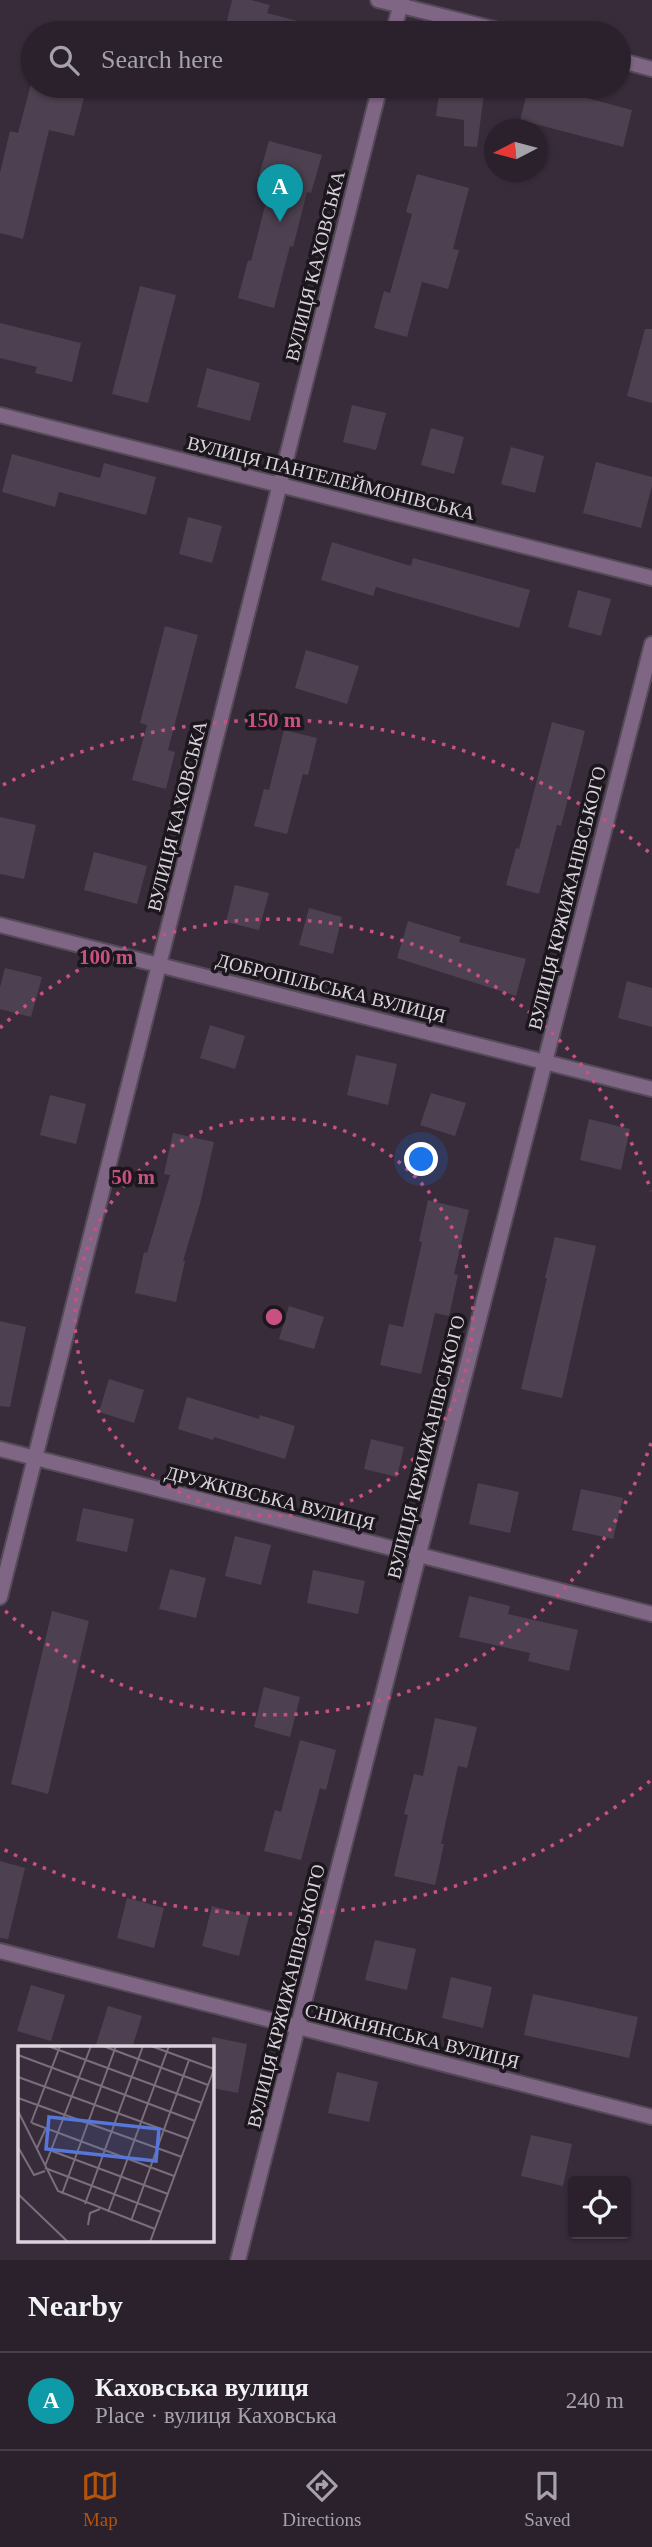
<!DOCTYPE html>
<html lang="en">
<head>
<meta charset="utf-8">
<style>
	body { margin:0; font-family:Georgia,serif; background:#322934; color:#f1f3f6 }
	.controls { position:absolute; right:21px; bottom:21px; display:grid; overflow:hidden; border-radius:7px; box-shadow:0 2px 5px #0004 }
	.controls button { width:63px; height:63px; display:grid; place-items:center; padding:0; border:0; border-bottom:2px solid #463e48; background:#2a212c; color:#f1f3f6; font:35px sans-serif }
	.compass { position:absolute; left:484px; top:119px; width:63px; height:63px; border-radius:50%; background:#2a212c; box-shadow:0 2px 5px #0004; rotate:264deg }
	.you { position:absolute; left:422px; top:1160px; width:24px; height:24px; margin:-18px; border:5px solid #fff; border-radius:50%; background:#1a73e8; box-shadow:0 0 0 10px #1a73e833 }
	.badge { display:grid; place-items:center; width:46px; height:46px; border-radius:50%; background:#b45309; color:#fff; font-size:23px; font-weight:700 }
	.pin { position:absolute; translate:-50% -58px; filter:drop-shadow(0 2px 4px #0008) }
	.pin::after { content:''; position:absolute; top:37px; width:24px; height:21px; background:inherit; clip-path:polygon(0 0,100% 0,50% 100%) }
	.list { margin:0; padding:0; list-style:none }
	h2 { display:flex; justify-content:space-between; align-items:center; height:91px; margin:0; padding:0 28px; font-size:30px }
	h2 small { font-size:23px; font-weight:400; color:#a5a3a9 }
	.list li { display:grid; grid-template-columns:46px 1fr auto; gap:21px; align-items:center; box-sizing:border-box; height:98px; padding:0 28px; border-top:2px solid #463e48 }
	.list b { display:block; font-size:26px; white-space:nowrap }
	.list p { margin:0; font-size:23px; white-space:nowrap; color:#a5a3a9 }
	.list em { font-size:23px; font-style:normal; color:#a5a3a9 }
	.icon { flex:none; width:38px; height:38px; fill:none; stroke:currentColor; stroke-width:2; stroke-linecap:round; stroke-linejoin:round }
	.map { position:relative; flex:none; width:652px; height:2260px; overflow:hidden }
	.search { position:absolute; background:#2a212c; box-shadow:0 2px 5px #0004; left:21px; right:21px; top:21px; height:77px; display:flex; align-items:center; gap:18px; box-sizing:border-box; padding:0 24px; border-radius:38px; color:#a5a3a9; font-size:26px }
	.sheet { height:189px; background:#2a212c }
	nav { display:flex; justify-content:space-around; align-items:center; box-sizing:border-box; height:98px; border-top:2px solid #463e48; background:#2a212c; font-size:19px; color:#a5a3a9 }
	nav a { display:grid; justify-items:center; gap:4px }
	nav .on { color:#b45309 }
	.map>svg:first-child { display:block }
	.building { fill:#4d4050 }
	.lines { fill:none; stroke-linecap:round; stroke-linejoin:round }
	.minor-casing { stroke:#554a58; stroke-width:18 }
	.minor { stroke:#806685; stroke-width:14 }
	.ring { fill:none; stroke:#c95082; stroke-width:3.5; stroke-dasharray:3.5 7 }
	.labels { text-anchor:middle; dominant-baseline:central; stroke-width:7; stroke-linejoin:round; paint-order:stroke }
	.street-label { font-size:19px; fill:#dad2dc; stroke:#1c171d }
	.inset-road { fill:none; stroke:#796e7b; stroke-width:2 }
	.view { fill:#5676d9; fill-opacity:0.15; stroke:#5676d9; stroke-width:3.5 }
	.inset-edge { fill:none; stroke:#dad2dc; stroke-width:3.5 }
	.centre { fill:#c95082; stroke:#1c171d; stroke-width:3.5 }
	.ring-label { font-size:21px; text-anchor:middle; font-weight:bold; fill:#c95082; stroke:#1c171d; stroke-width:7; stroke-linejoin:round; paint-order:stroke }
</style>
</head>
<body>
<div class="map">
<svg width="652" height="2260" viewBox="0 0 652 2260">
	<rect width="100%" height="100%" fill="#382c3b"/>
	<g class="building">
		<path d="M232,0H251L270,5L267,13L317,26L316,33H224Z"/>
		<path d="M31,84L84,98L74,136L49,130L23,239L0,233V173L10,131L18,133Z"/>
		<path d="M440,86H485L477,147L464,146V120L436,116Z"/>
		<path d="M529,86H541L632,110L623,147L520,120Z"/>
		<path d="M269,141L322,155L311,193L307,192L293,247L290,246L274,308L238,298L248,260L251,261L271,182L258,179Z"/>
		<path d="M417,174L469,188L453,249L459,250L448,289L422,282L407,337L374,328L384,291L390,293L412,214L406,212Z"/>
		<path d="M140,286L176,295L148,403L112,394Z"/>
		<path d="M0,323L81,343L72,382L35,373L37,367L0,358Z"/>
		<path d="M645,329H652V403L627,396Z"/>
		<path d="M207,368L260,383L250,421L197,407Z"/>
		<path d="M352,405L386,413L376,450L343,442Z"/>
		<path d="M431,428L464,437L454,474L421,465Z"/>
		<path d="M511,447L544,456L535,493L501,484Z"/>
		<path d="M12,454L100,478L104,463L156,477L146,515L59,492L55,507L2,492Z"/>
		<path d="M596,462L652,477V486L641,528L583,513Z"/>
		<path d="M188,517L222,526L212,563L179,554Z"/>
		<path d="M332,542L411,566L413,558L530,590L519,628L376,587L373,596L321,580Z"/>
		<path d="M578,590L611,599L601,636L568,627Z"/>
		<path d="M165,626L198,635L168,750L175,752L166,789L132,780L147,725L140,723Z"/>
		<path d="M306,650L359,666L347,704L295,688Z"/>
		<path d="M552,722L585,731L561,826L557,825L539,894L506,885L516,848L519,849Z"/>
		<path d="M284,730L317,738L308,775L303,774L287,834L254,826L264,789L269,790Z"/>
		<path d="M0,817L36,825L24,879L0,874Z"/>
		<path d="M94,852L147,866L137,904L84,890Z"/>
		<path d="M235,885L269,893L259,930L226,922Z"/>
		<path d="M309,908L342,917L333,954L299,945Z"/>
		<path d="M408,921L461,937L459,942L526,959L516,996L397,958Z"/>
		<path d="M5,968L42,977L31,1017L0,1009V987Z"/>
		<path d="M627,981L652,988V1027L618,1018Z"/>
		<path d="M210,1025L245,1036L235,1069L200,1058Z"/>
		<path d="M356,1055L397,1064L388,1105L347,1095Z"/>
		<path d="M431,1093L466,1103L455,1136L420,1125Z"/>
		<path d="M50,1095L86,1104L76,1144L40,1135Z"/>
		<path d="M589,1119L630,1129L621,1170L580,1160Z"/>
		<path d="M173,1133L214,1142L200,1204L183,1261H185L176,1302L135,1293L144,1252L147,1253L170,1175L164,1174Z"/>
		<path d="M428,1200L469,1210L454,1274L458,1275L449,1316L435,1313L421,1374L380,1365L389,1324L403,1327L422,1242L419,1241Z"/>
		<path d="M555,1237L596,1246L562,1398L521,1389L547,1278H545Z"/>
		<path d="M289,1306L324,1317L314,1349L279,1339Z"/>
		<path d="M0,1321L26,1327L10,1407L0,1406Z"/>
		<path d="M109,1379L144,1390L134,1423L99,1412Z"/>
		<path d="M187,1397L259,1419L260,1415L295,1426L285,1459L214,1437L213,1440L178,1429Z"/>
		<path d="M371,1439L404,1447L397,1477L364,1469Z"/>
		<path d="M478,1483L519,1492L510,1533L469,1524Z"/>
		<path d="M581,1489L623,1498L613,1539L572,1530Z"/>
		<path d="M83,1508L134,1519L127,1552L76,1541Z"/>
		<path d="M235,1536L271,1545L261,1585L225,1576Z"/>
		<path d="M170,1569L206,1578L196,1618L159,1609Z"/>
		<path d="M313,1570L365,1581L358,1614L307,1603Z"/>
		<path d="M469,1596L510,1606L508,1614L578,1630L569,1671L528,1661L530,1653L459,1637Z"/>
		<path d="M52,1611L89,1621L48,1794L11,1784Z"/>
		<path d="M264,1687L300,1697L290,1737L254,1727Z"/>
		<path d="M435,1718L477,1727L467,1768L458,1766L441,1844H444L435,1885L394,1876L408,1815L404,1814L414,1774L423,1776Z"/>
		<path d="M300,1740L336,1750L326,1790L320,1788L301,1860L264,1851L275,1810L281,1812Z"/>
		<path d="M0,1861L25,1868L8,1939L0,1938Z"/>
		<path d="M127,1898L164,1908L154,1948L117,1938Z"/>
		<path d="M212,1906L249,1916L239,1956L202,1946Z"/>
		<path d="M375,1940L416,1949L407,1990L365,1980Z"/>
		<path d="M451,1977L492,1987L483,2028L442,2018Z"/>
		<path d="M31,1985L65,1995L51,2041L17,2031Z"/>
		<path d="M533,1994L638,2017L629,2058L524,2035Z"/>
		<path d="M108,2006L142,2016L132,2048H95Z"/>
		<path d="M212,2037L247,2044L238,2093L212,2088Z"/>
		<path d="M337,2072L378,2082L369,2122L328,2113Z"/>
		<path d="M531,2135L572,2144L563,2186L521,2176Z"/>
	</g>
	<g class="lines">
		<g class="minor-casing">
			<g id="minor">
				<path d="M378,0L510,33"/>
				<path d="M393,33L402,0"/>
				<path d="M619,60L652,69"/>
				<path d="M0,415L652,578"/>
				<path d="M0,925L652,1089"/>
				<path d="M0,1449L652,1614"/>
				<path d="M0,1597L380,86"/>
				<path d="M0,1951L652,2117"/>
				<path d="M238,2260L652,644"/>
			</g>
		</g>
		<use href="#minor" class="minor"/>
	</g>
	<g class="ring">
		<circle cx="274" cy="1317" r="199"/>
		<path d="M651 1443A398 398 0 0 1 0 1606M0 1028A398 398 0 0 1 651 1191"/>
		<path d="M650 1781A597 597 0 0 1 3 1849M3 785A597 597 0 0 1 650 853"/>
	</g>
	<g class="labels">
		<g class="street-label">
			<text transform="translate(315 266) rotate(-76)">ВУЛИЦЯ КАХОВСЬКА</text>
			<text transform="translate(331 478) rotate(14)">ВУЛИЦЯ ПАНТЕЛЕЙМОНІВСЬКА</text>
			<text transform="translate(177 816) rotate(-76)">ВУЛИЦЯ КАХОВСЬКА</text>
			<text transform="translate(567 898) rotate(-76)">ВУЛИЦЯ КРЖИЖАНІВСЬКОГО</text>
			<text transform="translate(331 988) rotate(14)">ДОБРОПІЛЬСЬКА ВУЛИЦЯ</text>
			<text transform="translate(426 1447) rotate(-76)">ВУЛИЦЯ КРЖИЖАНІВСЬКОГО</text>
			<text transform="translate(270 1498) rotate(14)">ДРУЖКІВСЬКА ВУЛИЦЯ</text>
			<text transform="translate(286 1996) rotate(-76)">ВУЛИЦЯ КРЖИЖАНІВСЬКОГО</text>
			<text transform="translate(412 2036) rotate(14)">СНІЖНЯНСЬКА ВУЛИЦЯ</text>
		</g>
	</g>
	<g transform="translate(18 2046)">
		<rect width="196" height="196" fill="#382c3b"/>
		<path class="inset-road" d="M30,0L184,57M85,0L190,39M133,0L196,23M0,9L177,75M0,31L171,93M0,52L164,111M0,65L40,145L137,183M13,77L42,0M14,77L156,130M0,101L16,129L27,125M19,102L28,82M34,105L150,148M27,120L73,0M27,122L143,166M0,148L50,196M44,148L98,0M67,158L125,0M90,166L151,0M113,175L171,14M70,179L72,167L82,163M132,196L196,23"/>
		<path class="view" d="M31,71L141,83L138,115L28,103Z"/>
		<rect width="196" height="196" class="inset-edge"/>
	</g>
	<circle cx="274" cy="1317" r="10" class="centre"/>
	<g class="ring-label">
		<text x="274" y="727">150 m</text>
		<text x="106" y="964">100 m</text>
		<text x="133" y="1184">50 m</text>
	</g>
</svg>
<div class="controls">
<button><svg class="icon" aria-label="locate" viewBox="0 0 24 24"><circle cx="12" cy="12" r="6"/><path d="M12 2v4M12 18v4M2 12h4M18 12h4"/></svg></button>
</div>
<svg class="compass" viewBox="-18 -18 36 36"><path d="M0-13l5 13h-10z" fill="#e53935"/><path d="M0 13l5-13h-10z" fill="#a5a3a9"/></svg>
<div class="you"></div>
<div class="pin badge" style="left:280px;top:222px;background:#0f9aa8">A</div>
<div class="search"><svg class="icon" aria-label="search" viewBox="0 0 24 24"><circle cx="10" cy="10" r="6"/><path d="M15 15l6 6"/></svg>Search here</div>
</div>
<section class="sheet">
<h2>Nearby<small></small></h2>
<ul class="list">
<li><span class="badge" style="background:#0f9aa8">A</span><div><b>Каховська вулиця</b><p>Place · вулиця Каховська</p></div><em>240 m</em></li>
</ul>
</section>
<nav>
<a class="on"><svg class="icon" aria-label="map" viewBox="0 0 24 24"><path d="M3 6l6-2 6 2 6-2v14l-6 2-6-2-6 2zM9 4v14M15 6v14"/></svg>Map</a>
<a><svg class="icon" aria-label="directions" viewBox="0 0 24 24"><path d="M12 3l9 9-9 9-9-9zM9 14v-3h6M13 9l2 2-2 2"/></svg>Directions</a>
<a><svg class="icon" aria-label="saved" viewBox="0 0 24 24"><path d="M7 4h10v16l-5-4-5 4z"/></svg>Saved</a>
</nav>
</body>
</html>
